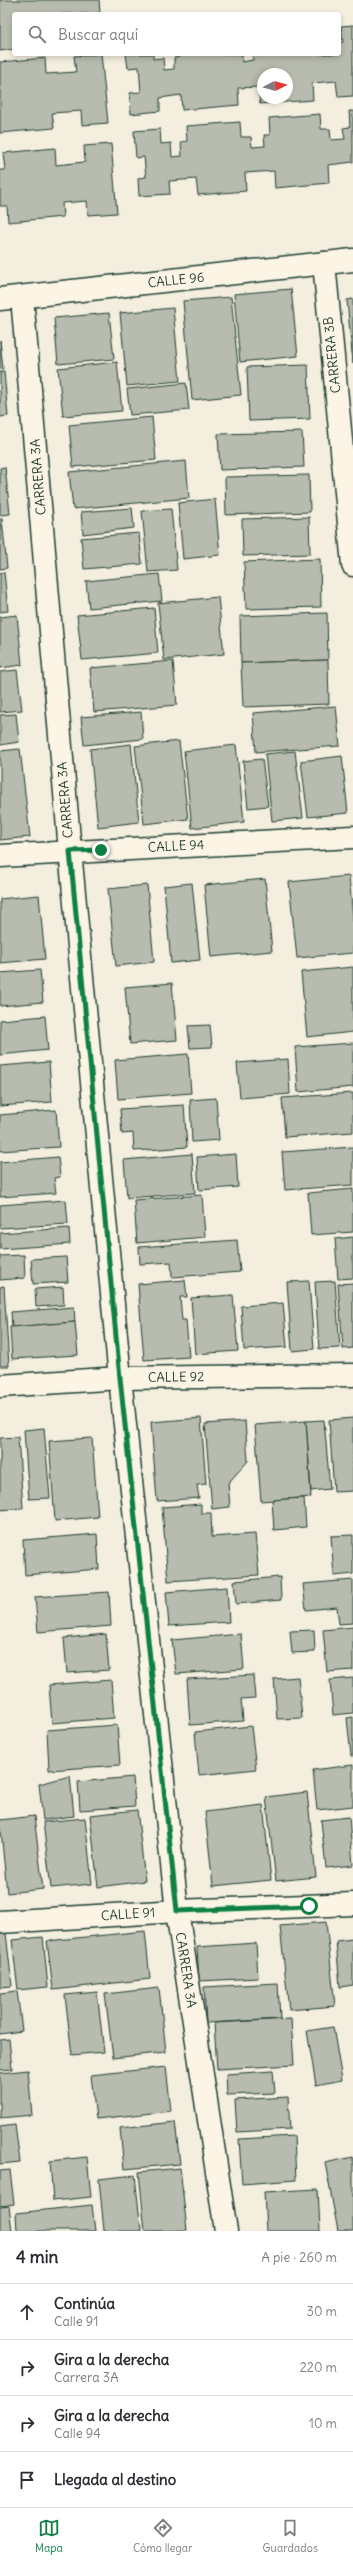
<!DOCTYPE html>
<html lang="es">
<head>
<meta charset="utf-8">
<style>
	body { margin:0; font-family:Delius,sans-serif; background:#f2f2f3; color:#2b2b33 }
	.compass { position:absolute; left:257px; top:68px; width:36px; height:36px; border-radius:50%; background:#fff; box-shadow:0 2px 6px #0003; rotate:84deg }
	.stop { position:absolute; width:12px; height:12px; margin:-9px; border:3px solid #0b8043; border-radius:50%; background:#fff }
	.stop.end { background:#0b8043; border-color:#fff; box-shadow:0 1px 4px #0008 }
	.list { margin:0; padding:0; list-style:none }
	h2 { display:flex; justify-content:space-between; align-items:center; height:52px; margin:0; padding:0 16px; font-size:17px }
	h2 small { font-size:13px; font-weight:400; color:#7c7c81 }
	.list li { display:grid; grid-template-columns:26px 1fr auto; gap:12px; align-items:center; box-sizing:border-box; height:56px; padding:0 16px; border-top:1px solid #e1e1e2 }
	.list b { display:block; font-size:15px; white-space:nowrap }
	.list p { margin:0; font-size:13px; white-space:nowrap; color:#7c7c81 }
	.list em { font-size:13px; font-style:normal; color:#7c7c81 }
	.icon { flex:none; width:22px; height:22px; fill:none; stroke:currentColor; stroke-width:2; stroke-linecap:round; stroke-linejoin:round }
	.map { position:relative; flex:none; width:353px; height:2231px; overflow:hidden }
	.search { position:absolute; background:#fff; box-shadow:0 2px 6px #0003; left:12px; right:12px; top:12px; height:44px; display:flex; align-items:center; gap:10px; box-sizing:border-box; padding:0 14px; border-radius:4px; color:#7c7c81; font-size:15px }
	.sheet { height:276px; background:#fff }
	nav { display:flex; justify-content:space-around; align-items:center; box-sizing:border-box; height:56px; border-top:1px solid #e1e1e2; background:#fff; font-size:11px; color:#7c7c81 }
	nav a { display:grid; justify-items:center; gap:2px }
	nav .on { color:#0b8043 }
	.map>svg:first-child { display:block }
	.building { fill:#b8bcae; stroke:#1f3d34; fill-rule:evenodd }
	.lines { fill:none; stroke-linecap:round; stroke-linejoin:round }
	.minor-casing { stroke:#1f3d34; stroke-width:25 }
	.minor { stroke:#fcf5e5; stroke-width:22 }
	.route { stroke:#0b8043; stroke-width:5 }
	.labels { text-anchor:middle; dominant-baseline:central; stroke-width:3; stroke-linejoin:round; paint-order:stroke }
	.street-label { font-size:13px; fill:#1f3d34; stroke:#fcf5e5 }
</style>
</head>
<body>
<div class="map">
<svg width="353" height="2231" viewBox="0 0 353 2231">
	<rect width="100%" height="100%" fill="#f3eede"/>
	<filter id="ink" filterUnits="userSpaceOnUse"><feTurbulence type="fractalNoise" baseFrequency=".025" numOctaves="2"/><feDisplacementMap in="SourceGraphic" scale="8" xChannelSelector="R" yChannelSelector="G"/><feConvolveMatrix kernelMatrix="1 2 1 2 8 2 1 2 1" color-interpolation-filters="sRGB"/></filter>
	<g filter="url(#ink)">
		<g class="building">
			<path d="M0,0H99L100,14H14V49L0,51Z"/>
			<path d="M353,25V96L338,97L336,81L312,83L313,100L260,104L258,87L238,88L239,105L182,110L181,95L160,98V111L131,114L130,93L141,92L139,67L128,68L126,54H153V59L163,58L164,70L174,69V58L180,57V54H242V62L253,60L252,54H339V43L343,42L341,26ZM263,74H287V98H263Z"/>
			<path d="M101,54L108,123L82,125L81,111L52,113L54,128L0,133V62L45,58L46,74L76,72L74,56Z"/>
			<path d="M349,111H353V162L328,165L329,183L275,188L274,171L245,173L246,191L198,195L196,179L169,181L170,194L139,196L138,178L146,177L144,157L136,158L134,131L160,129L161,144L171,143L172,157L182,156L181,142L187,141L186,126L240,122L241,137H251L252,147L265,146L264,135H270L269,118L320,114L321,129H330L331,140L345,139L343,128L350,127Z"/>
			<path d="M111,144L117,213L88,215L87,201L62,203L63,217L8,222L7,206H0V170H5L3,153L55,148L56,165L85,162L84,146Z"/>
			<path d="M291,289L298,356L240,362L234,294Z"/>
			<path d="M231,297L241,395L192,400L183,301Z"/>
			<path d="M353,299V364L347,300Z"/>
			<path d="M173,308L180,381L127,386L120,313Z"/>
			<path d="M109,313L114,359L58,364L54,318Z"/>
			<path d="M0,340L3,369H0Z"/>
			<path d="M117,362L122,411L63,416L58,368Z"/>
			<path d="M308,365L310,419L249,421L247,367Z"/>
			<path d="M0,372H4L8,416L0,417Z"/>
			<path d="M186,383L189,410L130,415L127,389Z"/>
			<path d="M152,417L156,460L73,467L69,425Z"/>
			<path d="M302,432L304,467L220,470L218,434Z"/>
			<path d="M186,461L189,498L73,509L69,472Z"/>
			<path d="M5,467L10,514L0,515V468Z"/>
			<path d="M309,475L310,512L226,515L225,477Z"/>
			<path d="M215,499L220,555L183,559L178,503Z"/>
			<path d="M132,508L134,528L83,534L81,512Z"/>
			<path d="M171,509L177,570L148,572L142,511Z"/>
			<path d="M309,517L310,554L243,556L242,519Z"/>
			<path d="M0,519H2L7,568L0,569Z"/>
			<path d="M139,533L142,564L84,569L81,538Z"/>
			<path d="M320,559L321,607L246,609L244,562Z"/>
			<path d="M4,572L8,611L0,612V573Z"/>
			<path d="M159,574L162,601L89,608L86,581Z"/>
			<path d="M218,597L224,654L164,660L158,603Z"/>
			<path d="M154,608L158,653L82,660L77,615Z"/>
			<path d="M327,613L328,660L241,663L240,616Z"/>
			<path d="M17,615L22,665L0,668V617Z"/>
			<path d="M328,660L329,704L243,707L241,663Z"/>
			<path d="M173,661L177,705L94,712L90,668Z"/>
			<path d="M17,670L22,710L0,712V672Z"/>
			<path d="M336,706L340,746L256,752L253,713Z"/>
			<path d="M141,712L143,739L84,745L81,717Z"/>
			<path d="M16,714L19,742L0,745V715Z"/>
			<path d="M179,741L188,819L144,824L135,746Z"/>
			<path d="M131,744L139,822L98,827L90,749Z"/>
			<path d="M236,745L244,822L192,828L184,751Z"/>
			<path d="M20,749L30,837L0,840V751Z"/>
			<path d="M295,751L303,818L272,821L265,754Z"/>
			<path d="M342,756L348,813L308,817L301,761Z"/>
			<path d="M262,759L268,806L248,808L243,761Z"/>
			<path d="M349,876L353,918V953L297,958L289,882Z"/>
			<path d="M265,879L272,951L211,957L204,885Z"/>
			<path d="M192,883L200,960L171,963L164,886Z"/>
			<path d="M147,885L154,962L116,966L108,889Z"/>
			<path d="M39,895L45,959L0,963V899Z"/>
			<path d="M353,967V1032L307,1037L301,972Z"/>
			<path d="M40,970L43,1002L0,1006V973Z"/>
			<path d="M172,983L177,1040L130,1044L125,987Z"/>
			<path d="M45,1016L48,1050L0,1055V1020Z"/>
			<path d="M210,1025L212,1047L190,1048L188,1026Z"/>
			<path d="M353,1043V1087L298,1092L295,1047Z"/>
			<path d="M188,1054L191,1093L118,1099L115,1060Z"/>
			<path d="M288,1059L290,1094L240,1098L237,1063Z"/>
			<path d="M49,1062L52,1102L0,1106V1066Z"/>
			<path d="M353,1093V1132L285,1137L282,1098Z"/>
			<path d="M216,1098L219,1140L192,1142L190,1100Z"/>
			<path d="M184,1105L187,1147L134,1151L133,1133L122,1134L120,1109Z"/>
			<path d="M56,1110L59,1147L0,1151V1115Z"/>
			<path d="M353,1147V1185L285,1190L282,1152Z"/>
			<path d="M192,1154L195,1193L127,1198L124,1160Z"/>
			<path d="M236,1154L238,1187L199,1190L197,1157Z"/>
			<path d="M58,1157L60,1177L54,1178L56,1193L0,1197V1162Z"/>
			<path d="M353,1189V1232L311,1235L308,1193Z"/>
			<path d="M202,1195L205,1237L137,1243L134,1200Z"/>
			<path d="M66,1200L68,1224L0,1228V1205Z"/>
			<path d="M69,1228L70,1244L0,1249V1233Z"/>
			<path d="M353,1237V1278L338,1279L335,1239Z"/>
			<path d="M237,1240L240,1272L172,1277L171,1262L140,1264L139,1247Z"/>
			<path d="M24,1255L25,1278L0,1280V1256Z"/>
			<path d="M66,1257L68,1282L33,1284L31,1259Z"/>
			<path d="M185,1280L187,1297H180L182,1320H186L189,1357L144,1360L138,1284Z"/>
			<path d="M309,1281L314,1349L292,1351L287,1282Z"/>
			<path d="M335,1281L340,1348L319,1349L315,1282Z"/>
			<path d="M353,1283V1348L343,1349L338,1284Z"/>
			<path d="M4,1286L9,1366H0V1287Z"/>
			<path d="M63,1287L64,1305L36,1307L35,1289Z"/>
			<path d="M233,1295L238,1351L195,1354L191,1298Z"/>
			<path d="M283,1303L287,1347L244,1350L241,1306Z"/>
			<path d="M74,1307L75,1322L12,1327L11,1312Z"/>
			<path d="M75,1322L78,1355L12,1359L10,1327Z"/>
			<path d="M201,1418L206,1484L197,1485L199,1498L157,1501L151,1422Z"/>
			<path d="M353,1418V1491L334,1492L329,1420Z"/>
			<path d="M324,1420L330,1489L311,1491L306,1421Z"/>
			<path d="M245,1421L248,1461L228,1483L230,1507L212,1509L205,1424Z"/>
			<path d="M306,1421L311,1497L261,1501L255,1425Z"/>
			<path d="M44,1428L50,1498L29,1499L24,1430Z"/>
			<path d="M18,1437L23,1508L0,1510V1438Z"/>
			<path d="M92,1438L98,1517L55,1521L49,1441Z"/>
			<path d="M304,1498L306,1527L274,1530L272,1500Z"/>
			<path d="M201,1504V1513H211L212,1537L255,1534L259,1575L168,1581L162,1507Z"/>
			<path d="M97,1534L99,1569L25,1575L23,1540Z"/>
			<path d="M353,1535V1574L334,1576L331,1536Z"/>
			<path d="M280,1577L281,1600L236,1604L234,1581Z"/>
			<path d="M353,1580V1623L339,1624L337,1607L306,1610L303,1584Z"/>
			<path d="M227,1587L229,1622L169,1626L166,1592Z"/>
			<path d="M109,1592L111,1626L38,1632L35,1597Z"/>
			<path d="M353,1627V1670L327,1672L323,1630Z"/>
			<path d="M314,1630L315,1652L292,1653L290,1631Z"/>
			<path d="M106,1634L109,1670L67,1673L64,1638Z"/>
			<path d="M241,1634L244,1669L176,1674L172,1640Z"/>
			<path d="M253,1675L255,1698L241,1699L243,1721L190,1725L187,1679Z"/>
			<path d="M298,1677L302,1718L277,1719L274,1679Z"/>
			<path d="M353,1678V1713L333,1715L330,1680Z"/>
			<path d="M111,1680L114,1718L52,1723L49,1685Z"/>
			<path d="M353,1717V1756H351L347,1718Z"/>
			<path d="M117,1725L120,1765L49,1770L47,1730Z"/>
			<path d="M251,1726L256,1769L199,1775L195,1732Z"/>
			<path d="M353,1765V1806L317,1810L313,1770Z"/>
			<path d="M70,1776L74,1816L43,1820L39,1784Z"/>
			<path d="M133,1777L135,1806L80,1810L78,1782Z"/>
			<path d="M307,1792L316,1877L276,1881L266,1797Z"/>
			<path d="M263,1805L271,1880L213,1886L205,1812Z"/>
			<path d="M137,1810L145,1881L98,1887L90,1815Z"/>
			<path d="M34,1816L43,1889L7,1893L0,1820Z"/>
			<path d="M349,1817L353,1865L326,1868L321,1820Z"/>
			<path d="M85,1818L92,1884L51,1888L43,1822Z"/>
			<path d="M326,1922L335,2006L289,2010L280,1926Z"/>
			<path d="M145,1931L150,1979L53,1990L47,1941Z"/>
			<path d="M6,1933L12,1986L0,1987V1934Z"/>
			<path d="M43,1937L48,1987L18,1990L12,1940Z"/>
			<path d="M353,1939V1985L340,1987L336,1941Z"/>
			<path d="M256,1943L258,1978L199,1981L197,1947Z"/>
			<path d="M278,1983L280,2019L206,2023L204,1987Z"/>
			<path d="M159,1988L166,2052L113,2058L105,1994Z"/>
			<path d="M17,1991L22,2031L0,2034V1993Z"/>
			<path d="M97,1992L104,2052L72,2055L65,1995Z"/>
			<path d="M291,2019L294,2065L217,2069L214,2023Z"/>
			<path d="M333,2027L342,2080L316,2085L307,2031Z"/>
			<path d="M9,2039L12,2069L0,2070V2040Z"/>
			<path d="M166,2067L171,2111L96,2119L91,2075Z"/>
			<path d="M28,2070L32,2115L0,2118V2073Z"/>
			<path d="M273,2071L275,2093L227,2095L226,2074Z"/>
			<path d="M288,2097L290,2129L237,2132L235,2100Z"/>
			<path d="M175,2122L180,2164L124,2169L120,2128Z"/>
			<path d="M15,2125L20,2162L0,2164V2127Z"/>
			<path d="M294,2136L296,2180L242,2184L239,2139Z"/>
			<path d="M87,2157L91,2197L53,2201L50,2161Z"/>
			<path d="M353,2157V2231H338L325,2163Z"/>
			<path d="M180,2168L187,2230L145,2231L139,2172Z"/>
			<path d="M10,2170L14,2204L0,2206V2171Z"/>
			<path d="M135,2175L141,2231H104L99,2179Z"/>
			<path d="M318,2189L320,2231H266L264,2192Z"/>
			<path d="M92,2205L95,2231H17L16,2213Z"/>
			<path d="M9,2206L12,2231H0V2207Z"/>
		</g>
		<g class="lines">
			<g class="minor-casing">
				<g id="minor">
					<path d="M324,263L353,565"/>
					<path d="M22,297L70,851L120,1378L177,1911L226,2231"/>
					<path d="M0,299L353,260"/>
					<path d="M0,856L353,837"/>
					<path d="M0,1386L120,1378L353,1375"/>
					<path d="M0,1922L177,1911L353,1904"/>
				</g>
			</g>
			<use href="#minor" class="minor"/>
		</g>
	</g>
	<g class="lines" filter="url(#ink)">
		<path class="route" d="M101,850L70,851L120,1378L177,1911L309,1906"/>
	</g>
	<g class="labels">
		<g class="street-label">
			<text transform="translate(176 280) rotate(-6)">CALLE 96</text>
			<text transform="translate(332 355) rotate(-96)">CARRERA 3B</text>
			<text transform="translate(38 477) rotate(-95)">CARRERA 3A</text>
			<text transform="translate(65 800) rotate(-95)">CARRERA 3A</text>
			<text transform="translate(176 846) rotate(-3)">CALLE 94</text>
			<text transform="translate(176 1377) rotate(-1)">CALLE 92</text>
			<text transform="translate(128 1914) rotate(-4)">CALLE 91</text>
			<text transform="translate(186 1970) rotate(81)">CARRERA 3A</text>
		</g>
	</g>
</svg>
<svg class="compass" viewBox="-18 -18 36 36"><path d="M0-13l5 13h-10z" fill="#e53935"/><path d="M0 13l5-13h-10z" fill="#7c7c81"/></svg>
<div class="stop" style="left:309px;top:1906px"></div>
<div class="stop end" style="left:101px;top:850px"></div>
<div class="search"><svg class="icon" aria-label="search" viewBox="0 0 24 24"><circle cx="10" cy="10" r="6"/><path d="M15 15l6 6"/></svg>Buscar aquí</div>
</div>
<section class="sheet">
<h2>4 min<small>A pie · 260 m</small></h2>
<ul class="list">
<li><svg class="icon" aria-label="ahead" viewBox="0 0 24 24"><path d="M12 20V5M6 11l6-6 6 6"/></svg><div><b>Continúa</b><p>Calle 91</p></div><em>30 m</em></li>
<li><svg class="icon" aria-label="right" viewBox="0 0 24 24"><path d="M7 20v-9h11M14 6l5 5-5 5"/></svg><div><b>Gira a la derecha</b><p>Carrera 3A</p></div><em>220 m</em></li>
<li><svg class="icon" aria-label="right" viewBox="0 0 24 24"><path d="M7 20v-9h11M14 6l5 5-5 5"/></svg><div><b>Gira a la derecha</b><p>Calle 94</p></div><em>10 m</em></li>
<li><svg class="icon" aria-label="arrive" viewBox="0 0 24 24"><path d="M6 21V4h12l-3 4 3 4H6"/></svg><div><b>Llegada al destino</b></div></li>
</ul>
</section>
<nav>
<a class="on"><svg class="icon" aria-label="map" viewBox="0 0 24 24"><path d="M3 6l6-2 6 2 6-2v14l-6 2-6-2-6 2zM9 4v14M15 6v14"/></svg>Mapa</a>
<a><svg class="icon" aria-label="directions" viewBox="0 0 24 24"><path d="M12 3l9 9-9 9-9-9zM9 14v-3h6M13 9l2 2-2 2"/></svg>Cómo llegar</a>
<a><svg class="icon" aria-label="saved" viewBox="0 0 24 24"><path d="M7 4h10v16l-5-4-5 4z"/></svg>Guardados</a>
</nav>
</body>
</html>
